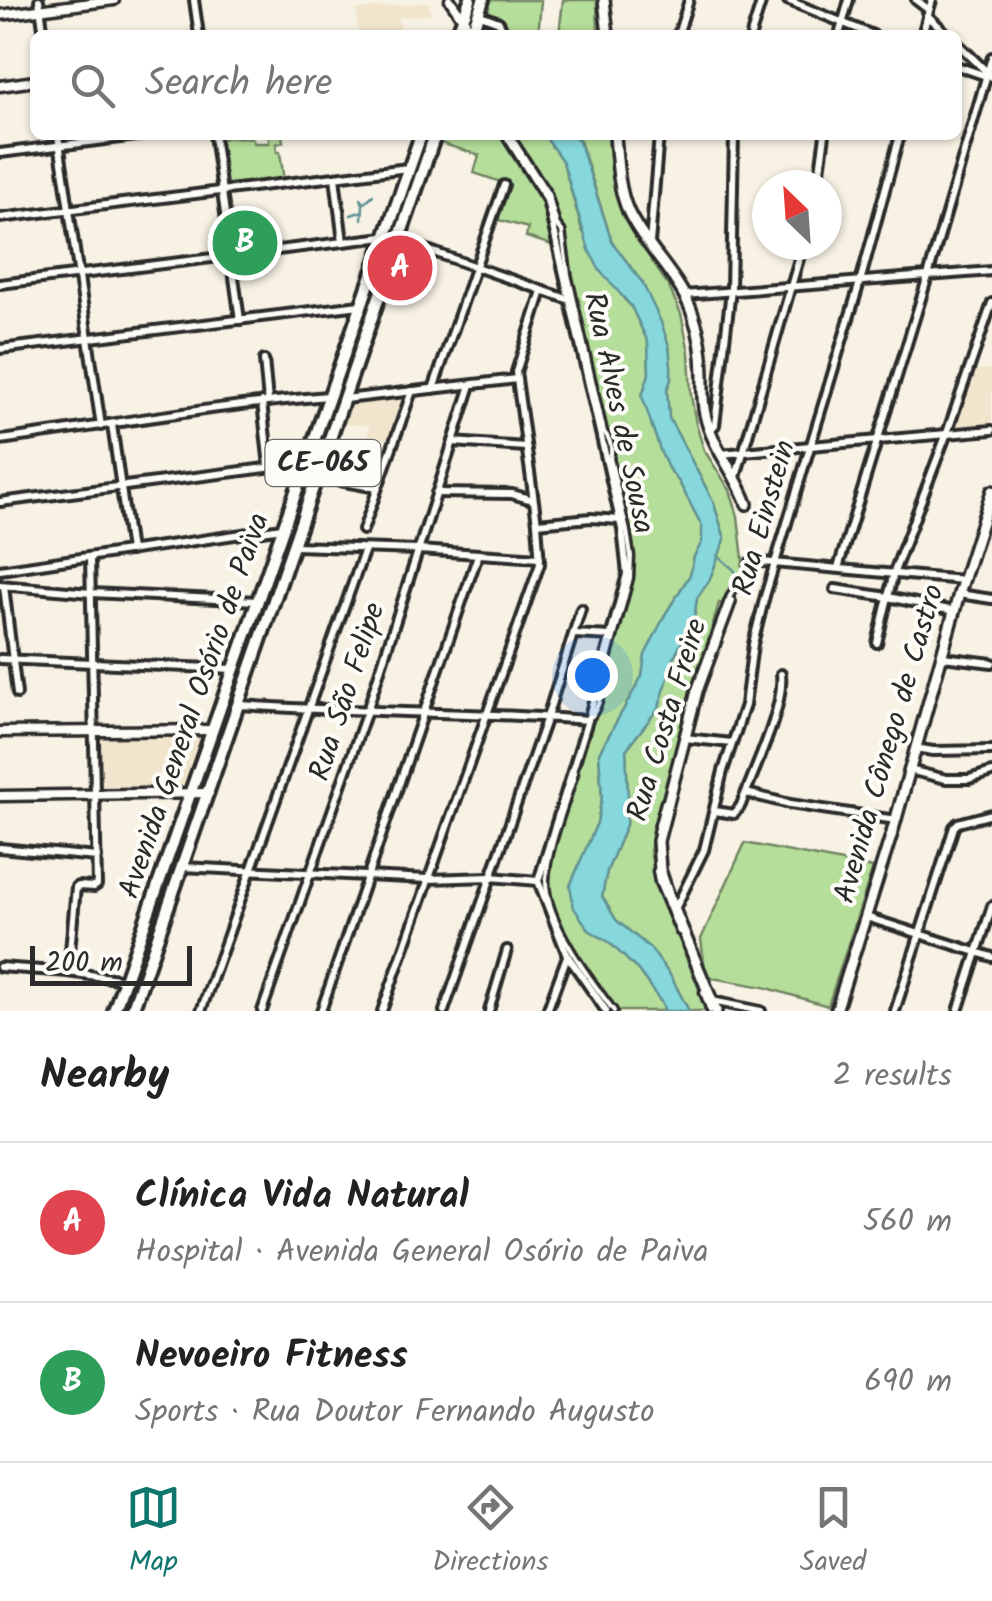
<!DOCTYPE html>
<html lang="en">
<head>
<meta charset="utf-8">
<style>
	body { margin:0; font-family:Kalam,sans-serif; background:#f6f6f6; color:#222 }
	.compass { position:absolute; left:752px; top:170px; width:90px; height:90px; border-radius:50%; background:#fff; box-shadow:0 2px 8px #0004; rotate:335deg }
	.scale { position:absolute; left:30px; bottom:25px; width:162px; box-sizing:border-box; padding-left:10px; border:5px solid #2b2b2b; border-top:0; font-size:28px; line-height:35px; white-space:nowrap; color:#2b2b2b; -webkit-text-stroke:8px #fdfcf7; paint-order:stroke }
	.you { position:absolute; left:592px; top:675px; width:35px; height:35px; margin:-25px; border:8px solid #fff; border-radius:50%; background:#1a73e8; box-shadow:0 0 0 15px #1a73e833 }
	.badge { display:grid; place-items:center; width:65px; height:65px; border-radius:50%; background:#0f766e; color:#fff; font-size:32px; font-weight:700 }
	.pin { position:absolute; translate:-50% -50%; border:5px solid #fff; box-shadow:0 2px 10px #0006 }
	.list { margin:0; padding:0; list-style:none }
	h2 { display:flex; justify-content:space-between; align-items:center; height:130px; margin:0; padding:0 40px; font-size:42px }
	h2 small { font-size:32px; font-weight:400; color:#767676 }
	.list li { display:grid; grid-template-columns:65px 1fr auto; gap:30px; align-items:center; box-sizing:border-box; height:160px; padding:0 40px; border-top:2px solid #e0e0e0 }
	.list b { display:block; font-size:38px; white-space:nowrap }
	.list p { margin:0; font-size:32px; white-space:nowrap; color:#767676 }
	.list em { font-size:32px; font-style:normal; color:#767676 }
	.icon { flex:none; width:55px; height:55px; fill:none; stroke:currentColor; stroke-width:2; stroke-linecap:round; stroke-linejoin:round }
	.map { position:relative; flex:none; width:992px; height:1011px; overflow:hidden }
	.search { position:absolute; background:#fff; box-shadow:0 2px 8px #0004; left:30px; right:30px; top:30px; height:110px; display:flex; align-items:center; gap:25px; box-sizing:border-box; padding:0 35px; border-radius:15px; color:#767676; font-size:38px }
	.sheet { height:450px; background:#fff }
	nav { display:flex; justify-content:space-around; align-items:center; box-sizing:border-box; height:140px; border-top:2px solid #e0e0e0; background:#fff; font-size:28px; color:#767676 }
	nav a { display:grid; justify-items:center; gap:5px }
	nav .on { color:#0f766e }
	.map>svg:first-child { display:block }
	.built { fill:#f2e5ce }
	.green { fill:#b5de9a; stroke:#708462; stroke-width:2.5 }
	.water { fill:#86d8dc; stroke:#629395; stroke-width:2.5 }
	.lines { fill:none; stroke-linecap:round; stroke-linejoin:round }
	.stream { stroke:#629395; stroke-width:2.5 }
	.pedestrian-casing { stroke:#2b2b2b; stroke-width:11 }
	.minor-casing { stroke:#2b2b2b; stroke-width:14 }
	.tertiary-casing { stroke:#2b2b2b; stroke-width:15 }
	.secondary-casing { stroke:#2b2b2b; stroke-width:16 }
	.primary-casing { stroke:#2b2b2b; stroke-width:18 }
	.pedestrian { stroke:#fdfcf7; stroke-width:4 }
	.minor { stroke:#fdfcf7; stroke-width:6 }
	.tertiary { stroke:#fdfcf7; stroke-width:8 }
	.secondary { stroke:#fdfcf7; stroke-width:9 }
	.primary { stroke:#fdfcf7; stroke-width:10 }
	.labels { text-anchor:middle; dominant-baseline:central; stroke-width:8; stroke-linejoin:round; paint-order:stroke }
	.shield { fill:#fdfcf7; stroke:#6a6a68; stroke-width:2.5 }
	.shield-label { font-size:28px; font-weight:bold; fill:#2b2b2b }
	.street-label { font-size:30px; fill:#2b2b2b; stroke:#fdfcf7 }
</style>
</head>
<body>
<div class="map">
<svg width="992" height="1011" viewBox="0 0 992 1011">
	<rect width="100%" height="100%" fill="#f8f2e4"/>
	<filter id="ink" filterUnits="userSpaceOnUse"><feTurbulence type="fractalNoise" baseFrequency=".01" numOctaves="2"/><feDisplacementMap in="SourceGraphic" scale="20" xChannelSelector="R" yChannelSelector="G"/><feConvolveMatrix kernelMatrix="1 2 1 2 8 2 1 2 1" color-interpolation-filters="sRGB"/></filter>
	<g filter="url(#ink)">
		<g class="built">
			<path d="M429,2L431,14L399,18L401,35H359L356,10Z"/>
			<path d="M992,369V425L955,428L961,402L974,371Z"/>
			<path d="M411,394L396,439L367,437L369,425L340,424L348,401Z"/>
			<path d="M99,735H200L201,737L184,788L100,790Z"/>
		</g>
		<g class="green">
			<path d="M489,0H541L539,25L534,35H509C509,21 497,15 485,10Z"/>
			<path d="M563,0H597L598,35H559Z"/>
			<path d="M269,135H282L283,142L276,144L277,152H280L284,181L224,189L217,142L227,137L252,138L254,143H269Z"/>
			<path d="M439,135H503L543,196L555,246L526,237L528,228L495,219L507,184L474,173L479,155L437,142Z"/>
			<path d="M509,135H544L563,162L582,230L624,299L631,306L648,342L649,374L642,396L649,412L652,427L668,468L679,482L702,526V542L694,557L690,575L666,613L646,655L642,676L599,753L602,797L597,823L570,886L589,930L609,942L638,970L661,1002L665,1011H609L570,954L541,882L629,562L551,206Z"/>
			<path d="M574,135H608L614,189L630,228L668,285L681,314L689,352L691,395L696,424L704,450L730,490L738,516L743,559L742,572L724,604L719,603L657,815L650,852L659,890L708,1011H689L670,975L650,948L616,920L602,896L607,871L626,825L628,798L626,750L659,707L675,655L694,619L697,598L709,581L725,539L713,501L669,418L667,390L671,379V366L669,346L642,282L612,242L580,141Z"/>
			<path d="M423,140L429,142L334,418H332L327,412Z"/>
			<path d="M745,843L873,868L828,1006L764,987L706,977L701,939Z"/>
		</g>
		<path class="water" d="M544,135H574L579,141L612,242L642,282L661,322L669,346L671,366V379L667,390L669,418L713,501L725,539L709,581L697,598L694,619L675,655L659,707L626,750L628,798L626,825L607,871L602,896L616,920L650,948L670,975L689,1011H665L661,1002L638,970L609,942L589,930L574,908L570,886L597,823L602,797L599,753L642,676L645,655L666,613L690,575L694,557L702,542V526L679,482L668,468L661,453L642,396L649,374L648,342L631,306L600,271L589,250L563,162Z"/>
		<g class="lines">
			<g class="stream">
				<path d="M361,199L363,204L373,195"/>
				<path d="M351,215L363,211"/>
				<path d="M362,219L363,205"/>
				<path d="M717,555L734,570L746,586"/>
			</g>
			<g class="pedestrian-casing">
				<g id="pedestrian">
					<path d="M510,135L548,194L557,225L562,231L568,274L604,432C611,440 613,448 610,458L627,531L631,556L630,578L601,685C602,698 598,706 592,716"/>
					<path d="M729,598L738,581"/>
					<path d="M575,773C566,804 547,849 546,880C545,920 590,980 614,1011"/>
					<path d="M656,832L664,802"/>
					<path d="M656,871L658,882L679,932"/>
					<path d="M703,992L710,1011"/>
				</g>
			</g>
			<g class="minor-casing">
				<g id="minor">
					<path d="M39,0L44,35"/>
					<path d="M194,0L199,35"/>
					<path d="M787,0L873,35"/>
					<path d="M916,0L929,10"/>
					<path d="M478,14L499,22L505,35"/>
					<path d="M927,15L948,35"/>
					<path d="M678,35L689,0"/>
					<path d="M751,35L762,0"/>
					<path d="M839,35L849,0"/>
					<path d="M922,35L932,0"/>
					<path d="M957,43L992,77"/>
					<path d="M957,66L986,76"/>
					<path d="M58,135L101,426"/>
					<path d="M214,135L240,320"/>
					<path d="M506,135L547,200L622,529L627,574L588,720L538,881"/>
					<path d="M0,153L145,135"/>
					<path d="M335,177L343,242"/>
					<path d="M818,185L825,135"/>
					<path d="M0,218L408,168"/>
					<path d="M399,240L570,300"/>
					<path d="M650,243L659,135"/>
					<path d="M0,284L384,237"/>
					<path d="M684,295L992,271"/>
					<path d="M0,349L360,305"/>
					<path d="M264,360L268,401"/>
					<path d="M433,389L504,185"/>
					<path d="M345,399L517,379"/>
					<path d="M262,402L269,467"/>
					<path d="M112,425L130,551"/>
					<path d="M710,430L715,425L731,290L734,135"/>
					<path d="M0,440C109,425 218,405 328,396"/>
					<path d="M453,442L526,447"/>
					<path d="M720,454L992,430"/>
					<path d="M318,477L377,488"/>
					<path d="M736,477L803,245"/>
					<path d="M436,493L512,494L533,500"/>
					<path d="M0,502L305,463"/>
					<path d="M537,523L591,518L620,520"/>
					<path d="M363,530L412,391"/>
					<path d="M295,546L418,550L540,558"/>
					<path d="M751,561L963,580"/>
					<path d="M838,568L928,276L992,57"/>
					<path d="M0,570L282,528"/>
					<path d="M0,585L91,593L258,601"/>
					<path d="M4,586L17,694"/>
					<path d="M835,589L888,597L954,611"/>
					<path d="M959,594L992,599"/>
					<path d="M574,634L611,636"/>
					<path d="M877,643L894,572L947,433L992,303"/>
					<path d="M943,657L992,663"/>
					<path d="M0,659L234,669"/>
					<path d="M239,705C356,713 472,711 588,720"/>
					<path d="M685,738L732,743"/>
					<path d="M915,748L933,751L992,750"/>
					<path d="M909,770L946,779H969L992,772"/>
					<path d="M746,793L790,804L896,820"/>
					<path d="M715,811L734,814L741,805C753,772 785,707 781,674"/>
					<path d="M0,848L97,857"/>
					<path d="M182,867L428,879L490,877L538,881"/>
					<path d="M538,881L567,955L606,1011"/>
					<path d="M675,909L704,850L723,771L745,705L753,644L765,596L860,282L900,135"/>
					<path d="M866,917L992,957"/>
					<path d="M0,967L68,972L125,980"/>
					<path d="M68,972L76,887L78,886L94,887L97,885L90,557"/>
					<path d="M712,1001L761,1011"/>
					<path d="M201,1011L365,549"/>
					<path d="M262,1011L367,711L471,385"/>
					<path d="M321,1011L478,555"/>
					<path d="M382,1011L540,564L537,523L516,372L542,291"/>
					<path d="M444,1011L547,717L581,609"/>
					<path d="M489,1011L507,950"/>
					<path d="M547,1011L567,956"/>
					<path d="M895,1011L954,827L958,823L992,814"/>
					<path d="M958,1011L992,906"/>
				</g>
			</g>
			<g class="tertiary-casing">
				<g id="tertiary">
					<path d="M450,0L472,32L452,35"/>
					<path d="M0,15L114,0"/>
					<path d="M0,86L35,81"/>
					<path d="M0,732L211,730"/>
					<path d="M0,796L209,793"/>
				</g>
			</g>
			<g class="secondary-casing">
				<g id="secondary">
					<path d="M604,0L608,35"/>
					<path d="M615,135C617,159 618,188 628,211C645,248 680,276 693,315C700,334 703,356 703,376C703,389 702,402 705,414C712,448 736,472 747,504"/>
					<path d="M716,1011L668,894L660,870L658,841L697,691L730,602"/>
					<path d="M836,1011L892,833L959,594L992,491"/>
				</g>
			</g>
			<g class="primary-casing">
				<g id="primary">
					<path d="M457,35L470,0"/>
					<path d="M471,35L483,0"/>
					<path d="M114,1011L421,135"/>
					<path d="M132,1011L435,135"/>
				</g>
			</g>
			<use href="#pedestrian" class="pedestrian"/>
			<use href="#minor" class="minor"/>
			<use href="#tertiary" class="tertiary"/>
			<use href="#secondary" class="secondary"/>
			<use href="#primary" class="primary"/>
		</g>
	</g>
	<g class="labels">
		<rect class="shield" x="265.5" y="440" width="115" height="46" rx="8"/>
		<g class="shield-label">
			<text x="323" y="463">CE-065</text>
		</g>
		<g class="street-label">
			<text transform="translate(618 413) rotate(78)">Rua Alves de Sousa</text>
			<text transform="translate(765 518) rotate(-74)">Rua Einstein</text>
			<text transform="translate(348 692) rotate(-72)">Rua São Felipe</text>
			<text transform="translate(195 706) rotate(-71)">Avenida General Osório de Paiva</text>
			<text transform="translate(668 720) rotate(-73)">Rua Costa Freire</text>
			<text transform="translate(890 744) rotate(-74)">Avenida Cônego de Castro</text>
		</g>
	</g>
</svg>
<svg class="compass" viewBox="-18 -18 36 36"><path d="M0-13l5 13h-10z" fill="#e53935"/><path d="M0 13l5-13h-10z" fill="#767676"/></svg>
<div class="scale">200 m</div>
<div class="you"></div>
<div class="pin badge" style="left:400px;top:268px;background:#e0444e">A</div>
<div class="pin badge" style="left:245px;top:243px;background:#2e9e5b">B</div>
<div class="search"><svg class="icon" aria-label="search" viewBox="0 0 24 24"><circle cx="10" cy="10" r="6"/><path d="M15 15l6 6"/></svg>Search here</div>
</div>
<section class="sheet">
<h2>Nearby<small>2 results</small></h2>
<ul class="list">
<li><span class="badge" style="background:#e0444e">A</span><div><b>Clínica Vida Natural</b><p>Hospital · Avenida General Osório de Paiva</p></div><em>560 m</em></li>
<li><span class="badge" style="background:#2e9e5b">B</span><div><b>Nevoeiro Fitness</b><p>Sports · Rua Doutor Fernando Augusto</p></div><em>690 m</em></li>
</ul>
</section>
<nav>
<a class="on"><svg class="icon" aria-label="map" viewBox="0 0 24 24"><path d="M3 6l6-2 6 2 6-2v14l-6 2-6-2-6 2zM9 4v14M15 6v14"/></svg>Map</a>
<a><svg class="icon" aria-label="directions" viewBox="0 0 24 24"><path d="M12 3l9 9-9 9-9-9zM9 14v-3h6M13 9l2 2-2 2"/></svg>Directions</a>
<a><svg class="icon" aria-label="saved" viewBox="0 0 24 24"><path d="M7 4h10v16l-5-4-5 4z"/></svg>Saved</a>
</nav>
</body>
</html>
